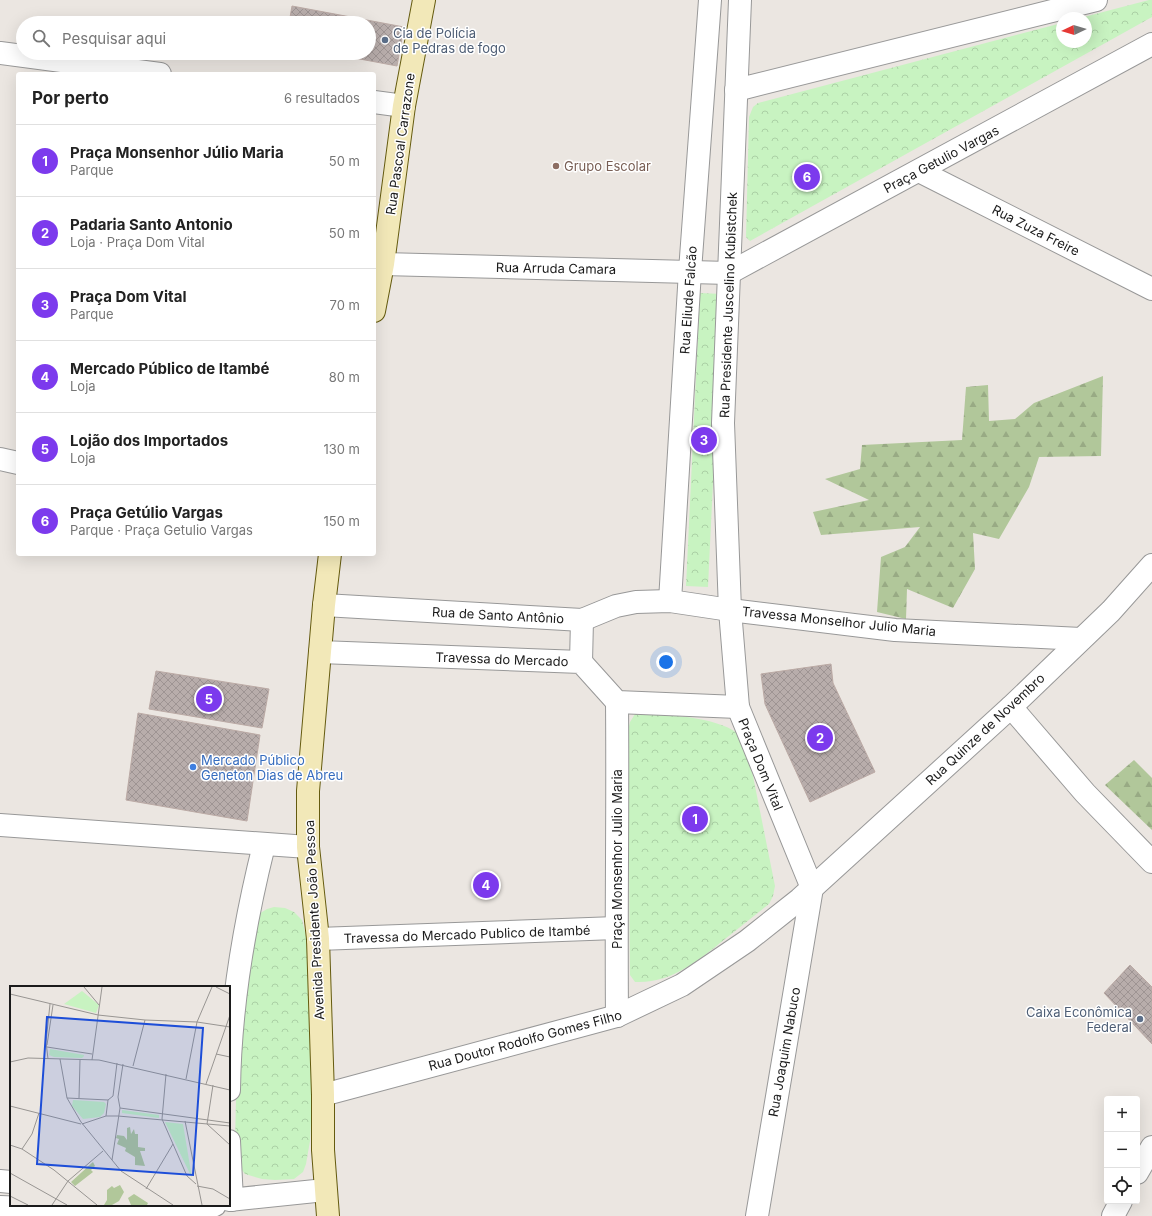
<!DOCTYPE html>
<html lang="pt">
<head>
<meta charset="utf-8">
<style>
	body { margin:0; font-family:Inter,sans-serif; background:#f6f6f6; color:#222 }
	.controls { position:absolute; right:12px; bottom:12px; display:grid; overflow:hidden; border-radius:4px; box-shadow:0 4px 16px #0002 }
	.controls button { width:36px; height:36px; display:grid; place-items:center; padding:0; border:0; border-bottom:1px solid #e0e0e0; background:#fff; color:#222; font:20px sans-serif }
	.compass { position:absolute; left:1056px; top:12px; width:36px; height:36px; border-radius:50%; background:#fff; box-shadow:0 4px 16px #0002; rotate:266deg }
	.you { position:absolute; left:666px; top:662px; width:14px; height:14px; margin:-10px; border:3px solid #fff; border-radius:50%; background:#1a73e8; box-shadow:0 0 0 6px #1a73e833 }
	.badge { display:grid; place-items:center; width:26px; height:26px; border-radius:50%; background:#7c3aed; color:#fff; font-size:13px; font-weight:700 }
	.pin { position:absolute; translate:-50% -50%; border:2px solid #fff; box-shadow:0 1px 4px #0006 }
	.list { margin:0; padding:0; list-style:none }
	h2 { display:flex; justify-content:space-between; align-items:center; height:52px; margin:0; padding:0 16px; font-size:17px }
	h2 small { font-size:13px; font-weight:400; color:#767676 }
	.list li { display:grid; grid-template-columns:26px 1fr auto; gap:12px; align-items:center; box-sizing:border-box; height:72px; padding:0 16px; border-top:1px solid #e0e0e0 }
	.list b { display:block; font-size:15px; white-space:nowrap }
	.list p { margin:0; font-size:13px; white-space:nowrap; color:#767676 }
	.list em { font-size:13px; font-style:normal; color:#767676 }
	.icon { flex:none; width:22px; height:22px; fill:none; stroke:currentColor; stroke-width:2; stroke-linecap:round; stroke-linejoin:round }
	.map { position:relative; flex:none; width:1152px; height:1216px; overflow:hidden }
	.search { position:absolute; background:#fff; box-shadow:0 4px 16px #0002; left:16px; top:16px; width:360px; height:44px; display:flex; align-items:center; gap:10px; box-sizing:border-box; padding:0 14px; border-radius:22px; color:#767676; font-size:15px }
	.panel { position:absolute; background:#fff; box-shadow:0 4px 16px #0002; left:16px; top:72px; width:360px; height:484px; border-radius:4px }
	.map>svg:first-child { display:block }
	.forest { fill:url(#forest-firs) }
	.park { fill:url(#park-crowns) }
	.building { fill:url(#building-cross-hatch); stroke:#bbaaa5 }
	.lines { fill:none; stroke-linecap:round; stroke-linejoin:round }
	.street-casing { stroke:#989898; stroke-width:24 }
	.secondary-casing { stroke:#655b0f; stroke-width:24 }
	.street { stroke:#fff; stroke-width:22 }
	.secondary { stroke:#f2e8b8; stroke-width:22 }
	.service-dot { fill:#5c6f8a; stroke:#fff; stroke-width:1.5 }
	.education-dot { fill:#8d6e63; stroke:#fff; stroke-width:1.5 }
	.shop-dot { fill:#3f7fe0; stroke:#fff; stroke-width:1.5 }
	.labels { text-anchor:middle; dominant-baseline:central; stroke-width:3; stroke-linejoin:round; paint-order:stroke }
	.service-label { font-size:13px; fill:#4e5e75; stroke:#fff; text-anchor:start }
	.street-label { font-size:13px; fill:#1b1b1b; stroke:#fff }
	.education-label { font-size:13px; fill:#785e54; stroke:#fff; text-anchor:start }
	.shop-label { font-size:13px; fill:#366cbe; stroke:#fff; text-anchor:start }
	.inset-road { fill:none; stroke:#989592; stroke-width:1 }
	.view { fill:#1d4ed8; fill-opacity:0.15; stroke:#1d4ed8; stroke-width:2 }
	.inset-edge { fill:none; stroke:#1b1b1b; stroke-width:2 }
</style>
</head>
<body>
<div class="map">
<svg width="1152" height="1216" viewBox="0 0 1152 1216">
	<defs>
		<pattern id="forest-firs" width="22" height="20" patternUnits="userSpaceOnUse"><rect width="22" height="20" fill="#b1c79a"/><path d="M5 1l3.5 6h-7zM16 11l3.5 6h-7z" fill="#98aa84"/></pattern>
		<pattern id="park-crowns" width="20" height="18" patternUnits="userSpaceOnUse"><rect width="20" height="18" fill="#c8f3c1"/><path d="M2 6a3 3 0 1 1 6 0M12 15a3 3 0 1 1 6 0" fill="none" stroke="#abd0a5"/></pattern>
		<pattern id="building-cross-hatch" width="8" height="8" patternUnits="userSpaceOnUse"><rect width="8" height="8" fill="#b8adab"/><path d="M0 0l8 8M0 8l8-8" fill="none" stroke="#9e9493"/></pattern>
	</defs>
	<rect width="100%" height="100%" fill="#ebe6e1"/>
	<g class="forest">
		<path d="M1103,376L1101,456L1039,457L1029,487L999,539L973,533L975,569L953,608L907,589L906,619L877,612L881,557L905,547L920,527L821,535L813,512L869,500L825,479L860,469L862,445L962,440L966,387L988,385L989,421L1015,419L1034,403Z"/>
		<path d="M1134,760L1152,778V830L1105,785Z"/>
	</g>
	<g class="park">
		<path d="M1149,0H1152V17L750,241L746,237L749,117L753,107L758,103L1062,23V42H1086V18H1080Z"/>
		<path d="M700,293L722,294L708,587L686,586Z"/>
		<path d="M644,712C670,716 724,717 741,737C744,741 746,747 748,751L775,886L773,896L769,904C754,916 740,927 725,939C699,960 671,984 635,982L630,975L628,731L630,722L635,714Z"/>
		<path d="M274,907L285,908L294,912L302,920L307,940L315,1040L310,1141L306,1164L303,1172L294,1179L275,1180L262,1179L245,1174L241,1169L235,1142L237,1056L257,915L267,909Z"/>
	</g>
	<g class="building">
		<path d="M292,6L404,27L397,66L328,53H369V23H289Z"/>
		<path d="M831,664L833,683L875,772L810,802L765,704L761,674Z"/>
		<path d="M156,671L269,689L262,728L149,709Z"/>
		<path d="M138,713L260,735L247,821L126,800Z"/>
		<path d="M1130,965L1152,987V1044L1104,993Z"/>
	</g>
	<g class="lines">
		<g class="street-casing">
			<g id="street">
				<path d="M740,0L723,423L730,610L738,707L812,888"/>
				<path d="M0,53L160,74"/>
				<path d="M736,90L1096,0"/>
				<path d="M374,102L404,106"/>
				<path d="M919,171L1152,289"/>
				<path d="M383,264L729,273L1152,44"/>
				<path d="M0,459L18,463"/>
				<path d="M670,601L690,271L710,0"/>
				<path d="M324,605L582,620L616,606L636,602L670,601L730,610L895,630L1081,639"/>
				<path d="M320,652L581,662L617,702L738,707"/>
				<path d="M581,662L582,620"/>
				<path d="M1011,707L1085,793L1152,862"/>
				<path d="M0,825L308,847"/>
				<path d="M318,939L616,928"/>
				<path d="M617,1016C616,911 618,807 617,702"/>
				<path d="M229,1090C230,1007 244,925 264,845"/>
				<path d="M323,1095L617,1016L682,985L747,941L800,899L1011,707L1111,611L1152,565"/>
				<path d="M229,1141L232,1200"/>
				<path d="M1137,1173L1152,1147"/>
				<path d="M0,1181L11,1182"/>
				<path d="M229,1200L325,1190"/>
				<path d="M0,1207L194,1214L215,1205"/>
				<path d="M757,1216L812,888"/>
				<path d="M1113,1216L1121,1201"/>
			</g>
		</g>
		<g class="secondary-casing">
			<g id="secondary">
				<path d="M374,311L383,264L404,106L424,0"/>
				<path d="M328,1216L323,1150V1095L318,939L308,847V791L324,605L330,554"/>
			</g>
		</g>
		<use href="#street" class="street"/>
		<use href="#secondary" class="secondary"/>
	</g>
	<g class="service-dot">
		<circle cx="385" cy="40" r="4"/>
		<circle cx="1140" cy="1019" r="4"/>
	</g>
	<circle class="education-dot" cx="556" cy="166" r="4"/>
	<circle class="shop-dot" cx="193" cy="767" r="4"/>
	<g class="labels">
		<g class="service-label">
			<text x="393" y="33">Cia de Polícia<tspan x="393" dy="15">de Pedras de fogo</tspan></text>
			<text x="1132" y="1012" text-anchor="end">Caixa Econômica<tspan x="1132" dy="15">Federal</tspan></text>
		</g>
		<g class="street-label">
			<text transform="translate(400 144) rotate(-82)">Rua Pascoal Carrazone</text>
			<text transform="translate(941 159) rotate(-28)">Praça Getulio Vargas</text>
			<text transform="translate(1036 230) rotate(27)">Rua Zuza Freire</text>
			<text transform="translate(556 268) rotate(1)">Rua Arruda Camara</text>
			<text transform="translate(688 300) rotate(-86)">Rua Eliude Falcão</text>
			<text transform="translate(728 305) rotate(-88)">Rua Presidente Juscelino Kubistchek</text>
			<text transform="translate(498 615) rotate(3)">Rua de Santo Antônio</text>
			<text transform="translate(839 621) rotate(6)">Travessa Monselhor Julio Maria</text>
			<text transform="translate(502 659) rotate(2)">Travessa do Mercado</text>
			<text transform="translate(985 729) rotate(-43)">Rua Quinze de Novembro</text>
			<text transform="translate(761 764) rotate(68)">Praça Dom Vital</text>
			<text transform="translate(617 859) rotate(-90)">Praça Monsenhor Julio Maria</text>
			<text transform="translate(314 920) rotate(-93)">Avenida Presidente João Pessoa</text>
			<text transform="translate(467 934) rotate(-2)">Travessa do Mercado Publico de Itambé</text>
			<text transform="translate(525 1040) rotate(-15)">Rua Doutor Rodolfo Gomes Filho</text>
			<text transform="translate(784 1052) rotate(-80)">Rua Joaquim Nabuco</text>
		</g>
		<g class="education-label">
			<text x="564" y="166">Grupo Escolar</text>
		</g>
		<g class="shop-label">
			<text x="201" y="760">Mercado Público<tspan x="201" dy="15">Geneton Dias de Abreu</tspan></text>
		</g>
	</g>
	<g transform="translate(10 986)">
		<rect width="220" height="220" fill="#ebe6e1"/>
		<path d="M120,141L121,148L124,143L125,148H128V161L135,162V165H130L135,180L125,179V171L115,165L116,162L107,158L109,153L106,152L107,149L114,150L117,154V142ZM83,176L85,180L81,184L83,186L65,200L61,196ZM110,199L114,206L109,215L102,219H94L97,214V204L102,200L104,202ZM124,208L138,217L137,219H121L118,212Z" fill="#b1c79a"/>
		<path d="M72,5L89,19L86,27L54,18ZM40,63L74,69V70L72,72L44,71L39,69ZM63,114L94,116L96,118L94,127L90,131L73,133L62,120ZM112,124L149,129V132L112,127ZM155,136L173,138L182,192Z" fill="#c8f3c1"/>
		<path class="inset-road" d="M74,1L89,19M206,1L220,8M0,8L88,29L135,34L187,36L220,41M37,59L43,19M37,61L82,68M206,68L220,71M38,73L36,56L40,18M50,73L57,112L71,136L111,185L163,219M82,74L92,1M0,76L18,72L89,74L220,104M123,80L135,34M156,88L152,133L177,190L186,198M176,93L187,36L202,1M196,98L220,29M203,99L197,138L220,159M57,112L98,114M69,112L70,74M0,120L71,138M110,122L220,137M96,130L98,114L103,110L107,77M175,135L192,219M72,138L96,130H108L220,140M0,159L12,163L44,184L87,219M12,163L22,148L29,127M102,174L110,122L108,111L113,78M0,187L57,219M187,200L203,203L220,213M136,203L163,158M0,210L18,219M42,219L58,195L93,165"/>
		<path class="view" d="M37,31L193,42L183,189L27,178Z"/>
		<rect width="220" height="220" class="inset-edge"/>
	</g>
</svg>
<div class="controls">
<button>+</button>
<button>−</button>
<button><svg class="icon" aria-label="locate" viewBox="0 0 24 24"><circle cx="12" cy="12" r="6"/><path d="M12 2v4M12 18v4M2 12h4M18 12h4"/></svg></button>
</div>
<svg class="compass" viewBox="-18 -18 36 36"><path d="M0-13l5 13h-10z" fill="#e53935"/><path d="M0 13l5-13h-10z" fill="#767676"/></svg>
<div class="you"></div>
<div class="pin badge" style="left:695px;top:819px">1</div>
<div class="pin badge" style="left:820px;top:738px">2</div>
<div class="pin badge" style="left:704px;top:440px">3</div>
<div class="pin badge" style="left:486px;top:885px">4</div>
<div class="pin badge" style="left:209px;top:699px">5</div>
<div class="pin badge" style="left:807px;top:177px">6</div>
<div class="search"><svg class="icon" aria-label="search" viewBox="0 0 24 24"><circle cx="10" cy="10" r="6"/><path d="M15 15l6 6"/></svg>Pesquisar aqui</div>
<section class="panel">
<h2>Por perto<small>6 resultados</small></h2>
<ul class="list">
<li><span class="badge">1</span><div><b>Praça Monsenhor Júlio Maria</b><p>Parque</p></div><em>50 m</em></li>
<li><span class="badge">2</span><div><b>Padaria Santo Antonio</b><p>Loja · Praça Dom Vital</p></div><em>50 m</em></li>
<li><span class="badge">3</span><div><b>Praça Dom Vital</b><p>Parque</p></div><em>70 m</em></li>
<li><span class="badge">4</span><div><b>Mercado Público de Itambé</b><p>Loja</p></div><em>80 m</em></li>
<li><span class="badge">5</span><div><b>Lojão dos Importados</b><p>Loja</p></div><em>130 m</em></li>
<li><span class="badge">6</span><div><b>Praça Getúlio Vargas</b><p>Parque · Praça Getulio Vargas</p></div><em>150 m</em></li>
</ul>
</section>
</div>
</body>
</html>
